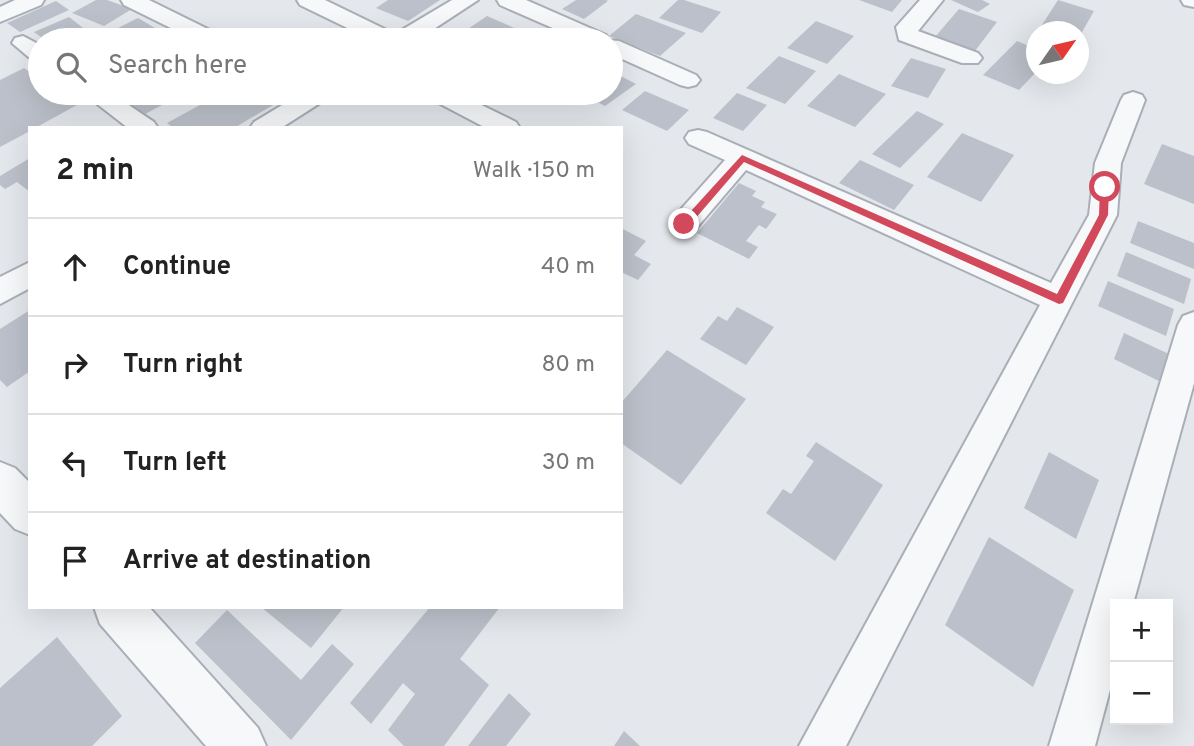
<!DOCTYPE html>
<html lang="en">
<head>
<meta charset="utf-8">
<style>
	body { margin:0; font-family:Overpass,sans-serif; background:#f6f6f6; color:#222 }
	.controls { position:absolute; right:21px; bottom:21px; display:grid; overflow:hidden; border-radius:0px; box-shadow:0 7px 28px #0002 }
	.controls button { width:63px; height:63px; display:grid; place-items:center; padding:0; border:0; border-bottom:2px solid #e0e0e0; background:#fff; color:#222; font:35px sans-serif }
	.compass { position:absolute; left:1026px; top:21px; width:63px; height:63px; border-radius:50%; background:#fff; box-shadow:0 7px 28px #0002; rotate:56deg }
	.stop { position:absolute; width:21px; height:21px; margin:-16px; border:5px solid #d1495b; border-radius:50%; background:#fff }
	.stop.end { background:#d1495b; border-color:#fff; box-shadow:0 2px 7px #0008 }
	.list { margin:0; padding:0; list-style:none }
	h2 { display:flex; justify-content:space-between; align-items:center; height:91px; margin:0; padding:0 28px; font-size:30px }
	h2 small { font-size:23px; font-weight:400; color:#767676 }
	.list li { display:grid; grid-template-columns:46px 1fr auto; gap:21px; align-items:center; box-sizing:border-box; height:98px; padding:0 28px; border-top:2px solid #e0e0e0 }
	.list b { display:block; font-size:26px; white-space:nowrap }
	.list em { font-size:23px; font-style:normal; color:#767676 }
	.icon { flex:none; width:38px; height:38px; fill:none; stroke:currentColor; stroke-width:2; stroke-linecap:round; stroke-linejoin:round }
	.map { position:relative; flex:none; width:1194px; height:746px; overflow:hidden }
	.search { position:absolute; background:#fff; box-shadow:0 7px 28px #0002; left:28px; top:28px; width:595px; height:77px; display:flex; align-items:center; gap:18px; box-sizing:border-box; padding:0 24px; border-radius:38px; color:#767676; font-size:26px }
	.panel { position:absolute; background:#fff; box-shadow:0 7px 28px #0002; left:28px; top:126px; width:595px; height:483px; border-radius:0px }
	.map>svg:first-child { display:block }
	.building { fill:#bbc0ca }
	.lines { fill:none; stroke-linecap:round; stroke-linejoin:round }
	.minor-casing { stroke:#a9aeb7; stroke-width:4 }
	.tertiary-casing { stroke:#a9aeb7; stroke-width:4 }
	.minor { fill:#f7f8fa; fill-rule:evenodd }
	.tertiary { fill:#f7f8fa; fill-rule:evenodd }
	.route { fill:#d1495b }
</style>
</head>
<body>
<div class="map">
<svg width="1194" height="746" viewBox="0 0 1194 746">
	<rect width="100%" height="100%" fill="#e4e7ec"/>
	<g class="building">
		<path d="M96,0H107L132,9L104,26L72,13Z"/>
		<path d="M388,0H440L408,21L376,8Z"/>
		<path d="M576,0H606L608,1L584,19L562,9Z"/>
		<path d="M678,0H684L721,12L702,33L659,18Z"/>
		<path d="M859,0H902L892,12Z"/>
		<path d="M951,0H982L990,4L978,12Z"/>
		<path d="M1058,0L1094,11L1078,39V32H1050L1040,28Z"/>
		<path d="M56,1L69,10L20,32L7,23Z"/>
		<path d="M959,9L997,22L975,51L935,37Z"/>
		<path d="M636,14L686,33L660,56L609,36Z"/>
		<path d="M487,16L519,30L505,40H486L465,31Z"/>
		<path d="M69,17L87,31L67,40H45L34,32Z"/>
		<path d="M138,18L155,28L130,40H94Z"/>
		<path d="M816,21L854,36L827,64L787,48Z"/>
		<path d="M1017,41L1036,49V72L1019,90L983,75Z"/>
		<path d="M779,56L816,71L785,104L746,88Z"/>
		<path d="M911,58L946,69L928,98L891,86Z"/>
		<path d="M24,68L40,80V93H60L77,105L35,128H30V131L0,147V80Z"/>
		<path d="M611,71L636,84L605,106L580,93H611Z"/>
		<path d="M839,74L886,94L855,127L807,106Z"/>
		<path d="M645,91L689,110L667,131L622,110Z"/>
		<path d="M116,93H185L145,114Z"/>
		<path d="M222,93H267L280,101L234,128H173L167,123Z"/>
		<path d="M737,93L767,105L743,131L713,118Z"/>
		<path d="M917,111L944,124L900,168L872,154Z"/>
		<path d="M962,133L1014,155L981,202L927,177Z"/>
		<path d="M1162,144L1194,156V204L1144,184Z"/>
		<path d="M30,158V192L17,182L5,189L0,185V176Z"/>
		<path d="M860,160L914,185L894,210L839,183Z"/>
		<path d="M739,183L756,191L752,196L765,202L761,207L777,214L766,229L759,225L746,241L758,247L749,259L697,233Z"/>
		<path d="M1138,221L1194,243V269L1130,243Z"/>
		<path d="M621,228L646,241L634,255L651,264L638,280L621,272Z"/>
		<path d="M1126,252L1191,279L1184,304L1117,276Z"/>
		<path d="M1108,281L1174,309L1166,336L1098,306Z"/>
		<path d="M737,307L774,327L746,365L700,339L718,316L727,321Z"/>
		<path d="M30,310V371L7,387L0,380V329Z"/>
		<path d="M1124,333L1173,356L1163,383L1114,359Z"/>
		<path d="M667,350L746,399L681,485L621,443V403Z"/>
		<path d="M816,442L883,485L835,561L766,513L783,489L791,494L814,461L806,456Z"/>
		<path d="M1049,452L1099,480L1076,539L1024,508Z"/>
		<path d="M989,537L1074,590L1033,687L945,625Z"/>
		<path d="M261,607H344L311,648Z"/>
		<path d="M430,607H500L460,659L489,685L444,746H404L388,730L415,694L403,683L371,724L350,703Z"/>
		<path d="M227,610L301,680L332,644L354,664L291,740L195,643Z"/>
		<path d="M57,637L122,716L92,746H0V688Z"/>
		<path d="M509,693L531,714L506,746H468Z"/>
		<path d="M624,731L640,746H614Z"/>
	</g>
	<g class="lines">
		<g class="minor-casing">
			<g id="minor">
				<path d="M15,0H44L41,5L0,22V7Z"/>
				<path d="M121,0H149L220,35L223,40H195L124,5Z"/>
				<path d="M297,0H325L395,34L452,0H478L417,40H372L300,5Z"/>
				<path d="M497,0H526L606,35L609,40L619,41L696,75L700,80L696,85L688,87L680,85L611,54V40H580L500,5Z"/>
				<path d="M920,0H943L918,31L978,53L982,58L978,63H962L899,40L896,27Z"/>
				<path d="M1181,0H1194V7L1184,5Z"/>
				<path d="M23,36L40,45V62L32,60L12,43L15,38Z"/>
				<path d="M1133,92L1142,95L1145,100L1121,163L1117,215L846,746H799L1040,305L746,170L694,231L684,234L674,231L670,224L674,217L725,160L689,144L685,138L689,132L698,130L707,132L1051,283L1089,215L1095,163L1121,100L1124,95Z"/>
				<path d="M83,93H111L154,122L158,128H128Z"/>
				<path d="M302,93H331L328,98L281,128H250L254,122Z"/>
				<path d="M426,93H457L516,122L520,128H486L429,98Z"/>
				<path d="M30,262V288L0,304V277Z"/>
				<path d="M1194,312V383L1133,604H1115V671L1095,746H1049L1178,325L1183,316Z"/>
			</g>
		</g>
		<g class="tertiary-casing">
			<g id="tertiary">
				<path d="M0,462L15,468L30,483V535L15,529L0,513Z"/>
				<path d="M94,607H149L258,728L266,746H206L100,624Z"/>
			</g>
		</g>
		<use href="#minor" class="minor"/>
		<use href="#tertiary" class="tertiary"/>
	</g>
	<path class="route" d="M742,155L1057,294L1099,215L1100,187L1105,184L1109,187L1108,215L1063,303L1059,304L744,162L688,227H681V222Z"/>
</svg>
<div class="controls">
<button>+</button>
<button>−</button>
</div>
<svg class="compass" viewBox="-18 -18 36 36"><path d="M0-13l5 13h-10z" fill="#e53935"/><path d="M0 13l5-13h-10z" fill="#767676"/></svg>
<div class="stop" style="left:1105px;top:187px"></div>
<div class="stop end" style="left:684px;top:224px"></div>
<div class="search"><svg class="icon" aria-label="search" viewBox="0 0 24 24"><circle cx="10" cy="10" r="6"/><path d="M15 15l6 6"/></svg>Search here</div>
<section class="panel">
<h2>2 min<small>Walk · 150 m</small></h2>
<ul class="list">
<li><svg class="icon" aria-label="ahead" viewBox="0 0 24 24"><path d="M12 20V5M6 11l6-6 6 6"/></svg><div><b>Continue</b></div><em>40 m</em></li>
<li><svg class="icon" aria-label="right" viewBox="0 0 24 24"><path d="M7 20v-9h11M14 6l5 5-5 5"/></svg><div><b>Turn right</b></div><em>80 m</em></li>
<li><svg class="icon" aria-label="left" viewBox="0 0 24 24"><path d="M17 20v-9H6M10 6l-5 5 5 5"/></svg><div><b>Turn left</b></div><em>30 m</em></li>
<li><svg class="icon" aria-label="arrive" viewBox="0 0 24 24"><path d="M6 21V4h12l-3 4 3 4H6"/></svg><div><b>Arrive at destination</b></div></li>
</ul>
</section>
</div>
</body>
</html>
